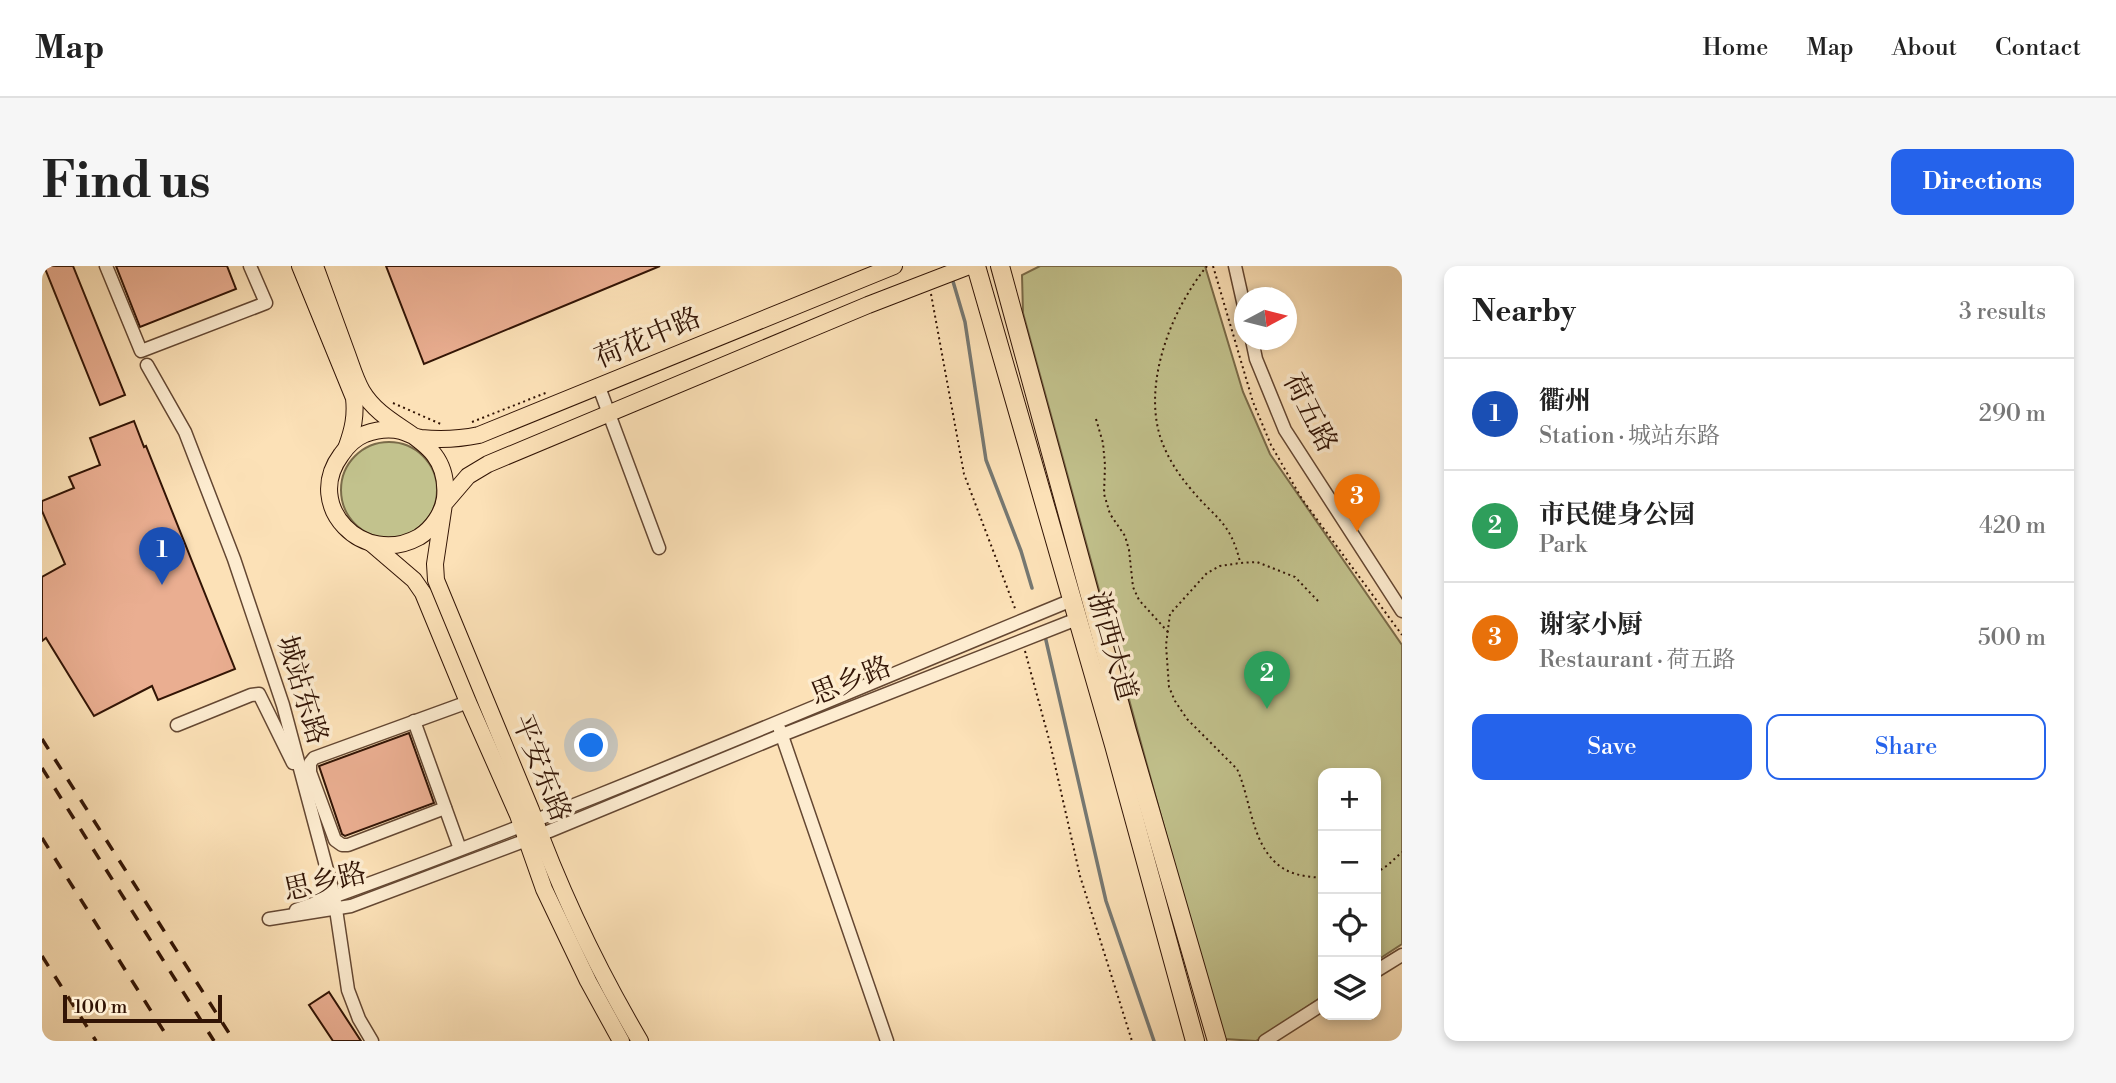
<!DOCTYPE html>
<html lang="en">
<head>
<meta charset="utf-8">
<style>
	body { margin:0; font-family:"Libre Bodoni","Noto Serif SC",serif; background:#f6f6f6; color:#222 }
	.controls { position:absolute; right:21px; bottom:21px; display:grid; overflow:hidden; border-radius:14px; box-shadow:0 4px 10px #0003 }
	.controls button { width:63px; height:63px; display:grid; place-items:center; padding:0; border:0; border-bottom:2px solid #e0e0e0; background:#fff; color:#222; font:35px sans-serif }
	.compass { position:absolute; left:1192px; top:21px; width:63px; height:63px; border-radius:50%; background:#fff; box-shadow:0 4px 10px #0003; rotate:83deg }
	.scale { position:absolute; left:21px; bottom:18px; width:159px; box-sizing:border-box; padding-left:7px; border:4px solid #321405; border-top:0; font-size:19px; line-height:24px; white-space:nowrap; color:#321405; -webkit-text-stroke:5px #fdecd0; paint-order:stroke }
	.you { position:absolute; left:550px; top:480px; width:24px; height:24px; margin:-18px; border:5px solid #fff; border-radius:50%; background:#1a73e8; box-shadow:0 0 0 10px #1a73e833 }
	.badge { display:grid; place-items:center; width:46px; height:46px; border-radius:50%; background:#2563eb; color:#fff; font-size:23px; font-weight:700 }
	.pin { position:absolute; translate:-50% -58px; filter:drop-shadow(0 2px 4px #0008) }
	.pin::after { content:''; position:absolute; top:37px; width:24px; height:21px; background:inherit; clip-path:polygon(0 0,100% 0,50% 100%) }
	.list { margin:0; padding:0; list-style:none }
	h2 { display:flex; justify-content:space-between; align-items:center; height:91px; margin:0; padding:0 28px; font-size:30px }
	h2 small { font-size:23px; font-weight:400; color:#767676 }
	.list li { display:grid; grid-template-columns:46px 1fr auto; gap:21px; align-items:center; box-sizing:border-box; height:112px; padding:0 28px; border-top:2px solid #e0e0e0 }
	.list b { display:block; font-size:26px; white-space:nowrap }
	.list p { margin:0; font-size:23px; white-space:nowrap; color:#767676 }
	.list em { font-size:23px; font-style:normal; color:#767676 }
	.actions { display:flex; gap:14px; padding:21px 28px }
	.actions a { flex:1; padding:16px 0; border:2px solid #2563eb; border-radius:14px; text-align:center; font-size:24px; color:#2563eb }
	.actions .main { background:#2563eb; color:#fff }
	.icon { flex:none; width:38px; height:38px; fill:none; stroke:currentColor; stroke-width:2; stroke-linecap:round; stroke-linejoin:round }
	.map { position:relative; flex:none; width:1360px; height:775px; overflow:hidden; border-radius:14px }
	header { display:flex; align-items:center; gap:42px; box-sizing:border-box; height:98px; padding:0 35px; background:#fff; border-bottom:2px solid #e0e0e0 }
	header strong { font-size:33px }
	nav { display:flex; gap:38px; margin-inline-start:auto; font-size:24px }
	.intro { display:flex; align-items:center; justify-content:space-between; box-sizing:border-box; height:168px; padding:0 42px }
	h1 { margin:0; font-size:49px }
	.button { padding:18px 32px; border-radius:14px; background:#2563eb; color:#fff; font-size:24px; font-weight:700 }
	main { display:flex; gap:42px; padding:0 42px }
	aside { flex:1; background:#fff; border-radius:14px; box-shadow:0 4px 10px #0003 }
	.map>svg:first-child { display:block }
	.green { fill:#c2c28d; stroke:#7a6b49; stroke-width:2 }
	.lines { fill:none; stroke-linecap:round; stroke-linejoin:round }
	.stream { stroke:#767872; stroke-width:3.5 }
	.building { fill:#eaae91; stroke:#321405; stroke-width:2 }
	.minor-casing { stroke:#644732; stroke-width:15 }
	.major-casing { stroke:#321405; stroke-width:18 }
	.highway-casing { stroke:#321405; stroke-width:20 }
	.path { stroke:#321405; stroke-width:2; stroke-dasharray:2 3.5; stroke-linecap:butt }
	.minor { stroke:#fdecd0; stroke-width:12 }
	.major { stroke:#fce1b7; stroke-width:16 }
	.highway { stroke:#fce1b7; stroke-width:18 }
	.rail { stroke:#321405; stroke-width:3.5; stroke-dasharray:12 12; stroke-linecap:butt }
	.labels { text-anchor:middle; dominant-baseline:central; stroke-width:7; stroke-linejoin:round; paint-order:stroke }
	.street-label { font-size:28px; fill:#321405; stroke:#fdecd0 }
</style>
</head>
<body>
<header>
<strong>Map</strong>
<nav><a>Home</a><a>Map</a><a>About</a><a>Contact</a></nav>
</header>
<div class="intro"><h1>Find us</h1><a class="button">Directions</a></div>
<main>
<div class="map">
<svg width="1360" height="775" viewBox="0 0 1360 775">
	<rect width="100%" height="100%" fill="#fce1b7"/>
	<filter id="stains"><feTurbulence type="fractalNoise" baseFrequency=".00286" numOctaves="4"/><feColorMatrix values="0 0 0 0 .2 0 0 0 0 .09 0 0 0 0 .02 0 0 0 .5 -.17"/></filter>
	<radialGradient id="worn" r=".72"><stop offset=".6" stop-color="#630" stop-opacity="0"/><stop offset="1" stop-color="#630" stop-opacity=".3"/></radialGradient>
	<g class="green">
		<path d="M998,0H1163L1201,126L1228,188L1360,379V678L1334,695V507H1281V730L1214,775L1183,773L1173,747L981,47L980,9Z"/>
		<circle cx="347" cy="224" r="48"/>
	</g>
	<g class="lines">
		<g class="stream">
			<path d="M910,12L923,56L944,194L979,285L990,322"/>
			<path d="M1003,370L1064,635L1112,775"/>
		</g>
	</g>
	<g class="building">
		<path d="M2,0H31L83,129L58,139Z"/>
		<path d="M74,0H185L194,23L98,61Z"/>
		<path d="M344,0H618L382,98Z"/>
		<path d="M92,155L102,181L104,180L193,403L116,434L110,420L52,450L4,372L0,375V311L23,298L0,245V235L32,222L27,211L58,199L48,172Z"/>
		<path d="M367,467L392,537L303,570L300,568L277,500Z"/>
		<path d="M287,726L319,775H291L267,739Z"/>
	</g>
	<g class="lines">
		<g class="minor-casing">
			<g id="minor">
				<path d="M64,0L99,85L224,37L208,0"/>
				<path d="M1193,0L1202,40"/>
				<path d="M1210,74L1214,93L1243,164L1360,345"/>
				<path d="M105,99L143,166L192,293L241,439L292,630L306,724L317,753L330,775"/>
				<path d="M557,121L617,282"/>
				<path d="M372,455L418,583"/>
				<path d="M135,459L209,429L217,428L251,497"/>
				<path d="M738,464L845,775"/>
				<path d="M403,542L306,579H300L293,574L268,506V497L272,492L426,436"/>
				<path d="M254,644C517,551 772,440 1030,334"/>
				<path d="M227,653L309,640L498,569L740,469L1035,353"/>
				<path d="M1334,705L1360,689"/>
				<path d="M1223,775L1281,738"/>
			</g>
		</g>
		<g class="major-casing">
			<g id="major">
				<path d="M258,0L312,132C314,150 311,163 305,180"/>
				<path d="M273,0C283,28 294,57 304,85C309,98 313,113 320,125C346,169 409,169 403,232C401,247 390,263 377,271C321,302 261,240 299,189C305,180 313,172 323,168C334,164 347,162 359,165C366,167 372,171 379,172C399,174 418,173 437,169L852,0"/>
				<path d="M330,278L372,314L381,327L426,436L476,549L502,623L546,715L579,775"/>
				<path d="M598,775C555,702 518,624 489,544L394,314L393,298L402,238L426,210L446,198L826,39L927,0"/>
			</g>
		</g>
		<g class="highway-casing">
			<g id="highway">
				<path d="M934,0L1072,479L1153,775"/>
				<path d="M958,0L1085,465L1175,775"/>
			</g>
		</g>
		<g class="path">
			<path d="M1165,0C1129,44 1099,120 1120,176C1126,192 1136,208 1148,222C1172,252 1188,254 1198,296"/>
			<path d="M1171,0L1211,136L1229,179L1260,233L1360,369"/>
			<path d="M889,28L922,208L974,345"/>
			<path d="M351,137L401,159"/>
			<path d="M1054,153L1061,177L1063,199L1062,228L1068,248L1083,270L1087,284L1091,321L1097,334L1126,366"/>
			<path d="M430,156L506,126"/>
			<path d="M1276,335L1253,311L1215,296L1198,297L1178,300L1165,307L1128,348L1124,379L1127,421L1133,435L1145,453L1195,503C1210,535 1209,585 1244,604C1255,610 1269,611 1281,612"/>
			<path d="M983,385L1008,477L1038,610L1090,775"/>
			<path d="M1334,607L1346,599L1360,586"/>
		</g>
		<use href="#minor" class="minor"/>
		<use href="#major" class="major"/>
		<use href="#highway" class="highway"/>
		<g class="rail">
			<path d="M0,473L192,775"/>
			<path d="M0,502L172,775"/>
			<path d="M0,572L128,775"/>
			<path d="M0,690L54,775"/>
		</g>
	</g>
	<g class="labels">
		<g class="street-label">
			<text transform="translate(606 72) rotate(-23)">荷花中路</text>
			<text transform="translate(1268 147) rotate(63)">荷五路</text>
			<text transform="translate(1070 380) rotate(74)">浙西大道</text>
			<text transform="translate(809 415) rotate(-22)">思乡路</text>
			<text transform="translate(260 424) rotate(73)">城站东路</text>
			<text transform="translate(499 502) rotate(68)">平安东路</text>
			<text transform="translate(283 616) rotate(-13)">思乡路</text>
		</g>
	</g>
	<rect width="100%" height="100%" filter="url(#stains)"/>
	<rect width="100%" height="100%" fill="url(#worn)"/>
</svg>
<div class="controls">
<button>+</button>
<button>−</button>
<button><svg class="icon" aria-label="locate" viewBox="0 0 24 24"><circle cx="12" cy="12" r="6"/><path d="M12 2v4M12 18v4M2 12h4M18 12h4"/></svg></button>
<button><svg class="icon" aria-label="layers" viewBox="0 0 24 24"><path d="M12 4l9 5-9 5-9-5zM3 14l9 5 9-5"/></svg></button>
</div>
<svg class="compass" viewBox="-18 -18 36 36"><path d="M0-13l5 13h-10z" fill="#e53935"/><path d="M0 13l5-13h-10z" fill="#767676"/></svg>
<div class="scale">100 m</div>
<div class="you"></div>
<div class="pin badge" style="left:120px;top:319px;background:#1a4fb4">1</div>
<div class="pin badge" style="left:1225px;top:443px;background:#2e9e5b">2</div>
<div class="pin badge" style="left:1315px;top:266px;background:#e8710a">3</div>
</div>
<aside>
<h2>Nearby<small>3 results</small></h2>
<ul class="list">
<li><span class="badge" style="background:#1a4fb4">1</span><div><b>衢州</b><p>Station · 城站东路</p></div><em>290 m</em></li>
<li><span class="badge" style="background:#2e9e5b">2</span><div><b>市民健身公园</b><p>Park</p></div><em>420 m</em></li>
<li><span class="badge" style="background:#e8710a">3</span><div><b>谢家小厨</b><p>Restaurant · 荷五路</p></div><em>500 m</em></li>
</ul>
<div class="actions"><a class="main">Save</a><a>Share</a></div>
</aside>
</main>
</body>
</html>
